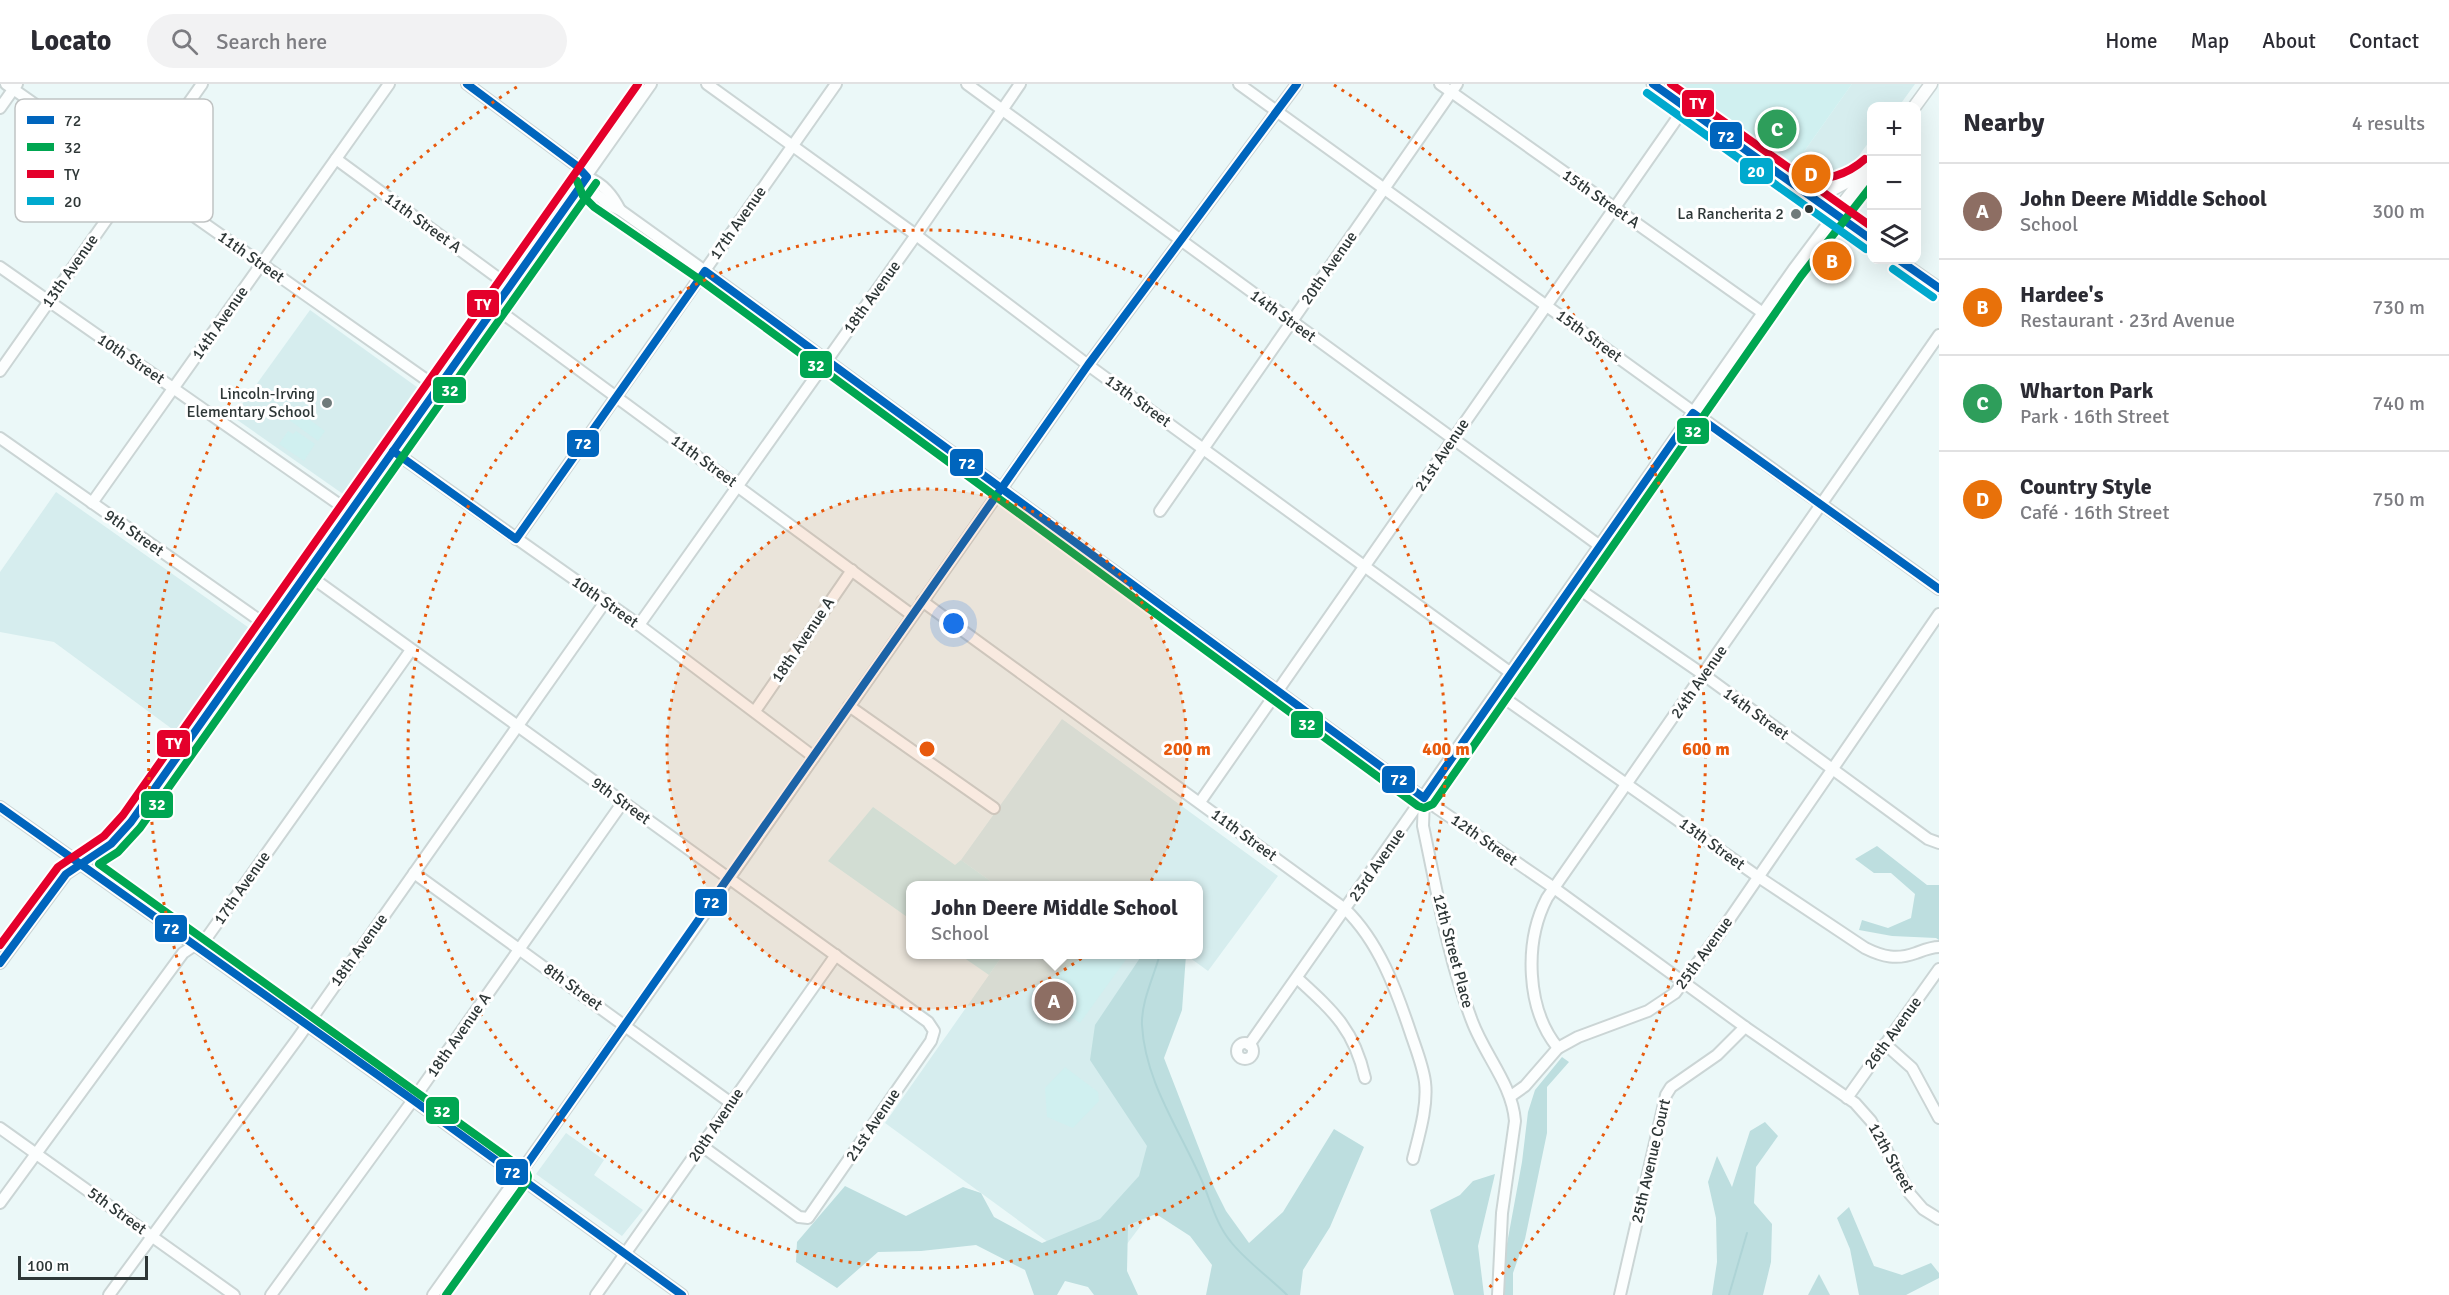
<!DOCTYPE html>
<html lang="en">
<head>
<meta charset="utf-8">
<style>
	body { margin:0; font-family:Signika,sans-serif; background:#f2f2f3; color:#2b2b33 }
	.controls { position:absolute; right:18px; top:18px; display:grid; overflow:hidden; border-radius:12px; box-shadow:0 6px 24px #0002 }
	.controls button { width:54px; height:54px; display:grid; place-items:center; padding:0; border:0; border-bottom:2px solid #e1e1e2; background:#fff; color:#2b2b33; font:30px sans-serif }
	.scale { position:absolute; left:18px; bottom:15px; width:130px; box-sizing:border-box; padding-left:6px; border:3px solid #2e3737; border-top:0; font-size:16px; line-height:21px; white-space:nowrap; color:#2e3737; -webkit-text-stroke:4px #fff; paint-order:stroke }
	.you { position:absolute; left:954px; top:540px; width:21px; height:21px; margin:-15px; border:4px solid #fff; border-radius:50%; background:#1a73e8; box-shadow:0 0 0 9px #1a73e833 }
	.badge { display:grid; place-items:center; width:39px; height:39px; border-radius:50%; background:#2563eb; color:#fff; font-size:20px; font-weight:700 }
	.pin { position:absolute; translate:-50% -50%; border:3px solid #fff; box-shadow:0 2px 6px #0006 }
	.popup { position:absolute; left:906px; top:797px; width:297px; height:78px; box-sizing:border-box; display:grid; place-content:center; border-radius:12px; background:#fff; filter:drop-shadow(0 2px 4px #0005); font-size:20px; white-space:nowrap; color:#7c7c81 }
	.popup b { font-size:22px; color:#2b2b33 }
	.popup::after { content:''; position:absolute; left:50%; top:100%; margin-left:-12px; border:12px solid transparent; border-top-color:#fff }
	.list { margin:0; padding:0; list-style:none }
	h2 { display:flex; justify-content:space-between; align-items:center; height:78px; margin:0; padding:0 24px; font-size:26px }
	h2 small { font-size:20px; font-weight:400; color:#7c7c81 }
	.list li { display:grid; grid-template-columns:39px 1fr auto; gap:18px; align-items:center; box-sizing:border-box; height:96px; padding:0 24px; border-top:2px solid #e1e1e2 }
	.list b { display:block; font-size:22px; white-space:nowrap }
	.list p { margin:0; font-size:20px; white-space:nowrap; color:#7c7c81 }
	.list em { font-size:20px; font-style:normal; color:#7c7c81 }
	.icon { flex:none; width:33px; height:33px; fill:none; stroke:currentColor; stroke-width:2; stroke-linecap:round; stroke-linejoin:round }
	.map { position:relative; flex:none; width:1939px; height:1211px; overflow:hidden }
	header { display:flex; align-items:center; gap:36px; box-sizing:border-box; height:84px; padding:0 30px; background:#fff; border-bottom:2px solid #e1e1e2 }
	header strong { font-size:28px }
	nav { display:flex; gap:33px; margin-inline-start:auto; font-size:21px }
	.search { width:420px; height:54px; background:#f2f2f3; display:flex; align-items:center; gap:15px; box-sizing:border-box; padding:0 21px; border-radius:33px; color:#7c7c81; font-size:22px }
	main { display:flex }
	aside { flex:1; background:#fff }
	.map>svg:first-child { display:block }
	.built { fill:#d6edee }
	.green { fill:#d0f0f0 }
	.forest { fill:#bddedf }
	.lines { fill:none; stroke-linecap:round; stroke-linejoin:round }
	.stream { stroke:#aed4d6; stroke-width:2 }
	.minor-casing { stroke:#cbd5d5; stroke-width:14 }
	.major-casing { stroke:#cbd5d5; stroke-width:15 }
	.minor { stroke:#fcfefe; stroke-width:10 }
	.major { stroke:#fcfefe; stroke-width:12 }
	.bus-1-casing { stroke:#fff; stroke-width:12 }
	.bus-2-casing { stroke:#fff; stroke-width:12 }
	.bus-3-casing { stroke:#fff; stroke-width:12 }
	.bus-4-casing { stroke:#fff; stroke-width:12 }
	.bus-1 { stroke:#0065bd; stroke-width:8 }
	.bus-2 { stroke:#00a651; stroke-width:8 }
	.bus-3 { stroke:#e4002b; stroke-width:8 }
	.bus-4 { stroke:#00a9ce; stroke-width:8 }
	.ring { fill:none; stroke:#e8590c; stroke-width:3; stroke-dasharray:3 6 }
	.bus-dot { fill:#2e3737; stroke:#fff; stroke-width:2 }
	.poi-dot { fill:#707b7b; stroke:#fff; stroke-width:2 }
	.labels { text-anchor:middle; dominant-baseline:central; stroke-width:6; stroke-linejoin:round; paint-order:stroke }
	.street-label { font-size:16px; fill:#2e3737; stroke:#fff }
	.poi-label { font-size:16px; fill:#2e3737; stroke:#fff; text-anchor:end }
	.key { fill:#fff; stroke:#c0c3c3; stroke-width:1.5 }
	.key-label { font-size:16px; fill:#2e3737 }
	.centre { fill:#e8590c; stroke:#fff; stroke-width:3 }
	.ring-label { font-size:18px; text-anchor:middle; font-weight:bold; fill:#e8590c; stroke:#fff; stroke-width:6; stroke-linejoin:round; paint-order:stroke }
	.line-badge { stroke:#fff; stroke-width:2 }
	.badge-label { font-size:16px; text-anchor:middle; font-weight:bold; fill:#fff }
</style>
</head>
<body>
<header>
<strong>Locato</strong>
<div class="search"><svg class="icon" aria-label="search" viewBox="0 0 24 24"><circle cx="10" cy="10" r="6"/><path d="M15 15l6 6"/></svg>Search here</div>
<nav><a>Home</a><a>Map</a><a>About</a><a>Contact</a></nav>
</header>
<main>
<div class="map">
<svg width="1939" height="1211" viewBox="0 0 1939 1211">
	<rect width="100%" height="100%" fill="#ebf8f8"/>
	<g class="built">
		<path d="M1852,0H1915L1899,22H1872L1871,55L1845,91L1825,100H1815L1791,86Z"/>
		<path d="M310,226L421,306L349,408L343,410L233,333Z"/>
		<path d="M56,408L252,546L179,650L54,558L0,548V488Z"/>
		<path d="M1062,635L1278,792L1208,887L1186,871L1198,870V802L996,801L961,776Z"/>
		<path d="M1003,871H1152L1133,933L1187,1080L1100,1196L885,1039Z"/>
		<path d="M566,1049L604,1076L594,1091L643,1126L622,1152L536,1090Z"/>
	</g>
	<g class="green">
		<path d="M1672,0H1852L1791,86Z"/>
		<path d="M288,320L325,347L318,357L281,330Z"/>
		<path d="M288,347L293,350L296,347L315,360L304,377L279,360Z"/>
		<path d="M873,723L955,781L961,776L996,801L910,802V835L828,777Z"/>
		<path d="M960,871H1003L989,891Z"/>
		<path d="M1071,871H1123L1127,874L1080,939L1041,912Z"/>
		<path d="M1065,983L1098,1008L1099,1017L1073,1044L1047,1033L1045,1004Z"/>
	</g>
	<g class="forest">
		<path d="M1877,762L1927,801H1939V856L1936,854L1892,852L1859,846L1862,836L1888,844L1911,834L1915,810L1891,789H1874L1855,775Z"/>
		<path d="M1142,871H1186L1182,926L1164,974L1214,1103L1226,1127L1249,1159L1283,1128L1334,1045L1364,1063L1330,1143L1303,1186L1300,1211H1206L1212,1181L1190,1152L1156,1130L1128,1141L1127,1187L1138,1211H1094L1088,1203L1065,1197L1057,1211H1034L1025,1186L976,1161L921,1167L878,1168L837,1204L796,1178L797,1158L845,1102L906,1132L963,1103L981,1109L994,1133L1042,1159L1100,1135L1139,1092L1147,1062L1090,976L1095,941Z"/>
		<path d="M1562,973L1569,978L1547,1003V1049L1525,1155L1513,1189V1211H1505L1504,1176L1522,1078L1528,1028L1535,1006Z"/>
		<path d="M1765,1038L1778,1052L1756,1083L1754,1119L1772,1140L1771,1178L1763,1211H1712L1717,1178L1716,1134L1708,1098L1717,1072L1732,1103L1750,1047Z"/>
		<path d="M1495,1090L1478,1162L1484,1211H1454L1430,1126L1460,1111L1473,1097Z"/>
		<path d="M1849,1123L1874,1182L1902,1191L1931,1179L1939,1189V1194L1906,1211H1859L1850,1165L1837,1134Z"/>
		<path d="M1819,1190L1830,1211H1808Z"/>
	</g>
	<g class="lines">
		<g class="stream">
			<path d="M1160,870C1154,892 1141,918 1142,941C1145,998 1180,1046 1202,1097C1211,1118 1216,1140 1231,1158C1245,1176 1270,1194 1287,1211"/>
			<path d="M1729,1211L1747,1149"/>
		</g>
		<g class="minor-casing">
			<g id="minor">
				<path d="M6,0L438,304"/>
				<path d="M467,0L577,82L587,93L592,107L611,122L620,126L705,187L1437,724L1554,804L1745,943L1855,1019L1871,1037L1910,1110L1923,1125L1939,1135"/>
				<path d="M707,0L916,151L1088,281L1511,589"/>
				<path d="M967,0L1600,462"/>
				<path d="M1239,0L1939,505"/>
				<path d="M1440,0L1763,229"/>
				<path d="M0,24L17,0"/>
				<path d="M336,75L509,202"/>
				<path d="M587,93C603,100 612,110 620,126"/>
				<path d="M1899,176L1939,204"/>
				<path d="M0,183L350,428"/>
				<path d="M494,223L912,531"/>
				<path d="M0,287L202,0"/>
				<path d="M0,354L269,543"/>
				<path d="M393,367L639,541L814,673"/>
				<path d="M92,419L389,0"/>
				<path d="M1160,427L1457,0"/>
				<path d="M516,455L836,0"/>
				<path d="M307,490L928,938L934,947L931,957L808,1134L799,1133L702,1062"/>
				<path d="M1573,501L1704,591L1928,755L1939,759"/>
				<path d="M922,517L1345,825C1379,858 1396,905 1411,950C1416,965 1423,982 1425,998C1428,1022 1419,1051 1413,1075"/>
				<path d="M639,541L916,151L1020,0"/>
				<path d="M1497,609L1757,792L1865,864C1883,873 1897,876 1916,869C1924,866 1931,863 1939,863"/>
				<path d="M849,622L994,724"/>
				<path d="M755,627L852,486"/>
				<path d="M1424,714L1423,742C1437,807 1448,875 1472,937C1485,972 1512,1000 1515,1037L1502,1129L1498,1211"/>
				<path d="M1200,718L1685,23"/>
				<path d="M0,723L413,1016L682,1211"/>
				<path d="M414,789L731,1019"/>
				<path d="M0,879L66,790L111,760L131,738L651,0"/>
				<path d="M1297,894C1333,927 1354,945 1365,994"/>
				<circle cx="1245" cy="967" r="8"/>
				<path d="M1885,960L1912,984L1939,1034"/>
				<path d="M1249,961L1793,186L1835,130L1872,156"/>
				<path d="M1558,964C1526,925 1524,858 1547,814L1939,251"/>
				<path d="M1511,1012L1525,1002L1558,964L1578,953L1648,927L1675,909L1722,846L1939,530"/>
				<path d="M1847,1014L1939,885"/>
				<path d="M0,1044L234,1211"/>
				<path d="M0,1119L183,869L208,852L411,566"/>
				<path d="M109,1211L298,954L605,518"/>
				<path d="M271,1211L413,1016L623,718"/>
				<path d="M433,1211L682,862L1088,281L1297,0"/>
				<path d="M596,1211L836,871"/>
				<path d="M1620,1211L1666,1011L1671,1003L1717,971L1745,943"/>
			</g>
		</g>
		<g class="major-casing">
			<g id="major">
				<path d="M1653,0L1835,130L1872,83"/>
				<path d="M1915,22L1931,0"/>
				<path d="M1801,106L1833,105L1863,89"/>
			</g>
		</g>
		<use href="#minor" class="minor"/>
		<use href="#major" class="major"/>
		<g class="bus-1-casing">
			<g id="bus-1">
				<path d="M1653,0L1872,156"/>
				<path d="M1899,176L1939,204"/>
				<path d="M393,367L516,455L705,187L1424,714L1693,329L1939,505"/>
				<path d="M0,723L413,1016L682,1211"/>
				<path d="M0,879L66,790L111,760L131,738L587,93L577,82L467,0"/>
				<path d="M518,1093L1088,281L1297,0"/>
			</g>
		</g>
		<g class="bus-2-casing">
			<g id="bus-2">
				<path d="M577,97L583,112L594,123L699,195L1418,722L1424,724L1433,720L1801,192L1872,101"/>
				<path d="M446,1211L527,1098L528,1092L526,1087L99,780L118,768L140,744L596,99"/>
			</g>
		</g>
		<g class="bus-3-casing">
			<g id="bus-3">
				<path d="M1671,0L1872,143"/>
				<path d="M1801,96C1826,96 1846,92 1865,75"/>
				<path d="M0,861L58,783L104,752L123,731L638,0"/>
			</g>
		</g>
		<g class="bus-4-casing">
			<g id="bus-4">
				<path d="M1647,9L1866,165"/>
				<path d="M1893,185L1933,213"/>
			</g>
		</g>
		<use href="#bus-1" class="bus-1"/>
		<use href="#bus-2" class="bus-2"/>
		<use href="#bus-3" class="bus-3"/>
		<use href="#bus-4" class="bus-4"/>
	</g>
	<circle cx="927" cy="665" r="260" fill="#e8590c" fill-opacity=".12"/>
	<g class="ring">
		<circle cx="927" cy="665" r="260"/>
		<circle cx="927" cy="665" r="519"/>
		<path d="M367 1206A779 779 0 0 1 520 1M1334 1A779 779 0 0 1 1487 1206"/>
	</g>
	<circle class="bus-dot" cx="1809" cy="125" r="5"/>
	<g class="poi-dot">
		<circle cx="1796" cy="130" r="6"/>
		<circle cx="327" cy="319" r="6"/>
	</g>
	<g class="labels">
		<g class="street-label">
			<text transform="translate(1601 115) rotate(35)">15th Street A</text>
			<text transform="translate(423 139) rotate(36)">11th Street A</text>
			<text transform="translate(738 139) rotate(-55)">17th Avenue</text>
			<text transform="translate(251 173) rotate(35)">11th Street</text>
			<text transform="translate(1329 184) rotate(-55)">20th Avenue</text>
			<text transform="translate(70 187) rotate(-55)">13th Avenue</text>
			<text transform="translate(872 213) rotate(-54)">18th Avenue</text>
			<text transform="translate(1283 232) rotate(36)">14th Street</text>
			<text transform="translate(220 239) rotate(-55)">14th Avenue</text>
			<text transform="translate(1589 252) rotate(36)">15th Street</text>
			<text transform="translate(131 275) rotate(34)">10th Street</text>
			<text transform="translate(1138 317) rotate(36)">13th Street</text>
			<text transform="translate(1442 371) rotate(-56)">21st Avenue</text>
			<text transform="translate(704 377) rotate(36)">11th Street</text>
			<text transform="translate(134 449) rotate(35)">9th Street</text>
			<text transform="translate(605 518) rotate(35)">10th Street</text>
			<text transform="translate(803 556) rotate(-56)">18th Avenue A</text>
			<text transform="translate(1699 598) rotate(-55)">24th Avenue</text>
			<text transform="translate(1756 630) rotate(36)">14th Street</text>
			<text transform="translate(621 717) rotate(36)">9th Street</text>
			<text transform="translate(1244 751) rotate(36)">11th Street</text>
			<text transform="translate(1484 756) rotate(35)">12th Street</text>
			<text transform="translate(1712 760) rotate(36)">13th Street</text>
			<text transform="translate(1377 781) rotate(-55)">23rd Avenue</text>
			<text transform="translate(242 804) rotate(-55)">17th Avenue</text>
			<text transform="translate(359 866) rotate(-54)">18th Avenue</text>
			<text transform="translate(1453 867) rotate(75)">12th Street Place</text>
			<text transform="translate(1704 869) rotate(-54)">25th Avenue</text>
			<text transform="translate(573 903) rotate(36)">8th Street</text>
			<text transform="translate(1893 949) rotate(-54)">26th Avenue</text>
			<text transform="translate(459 951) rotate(-55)">18th Avenue A</text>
			<text transform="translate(716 1041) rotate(-56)">20th Avenue</text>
			<text transform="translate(873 1041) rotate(-56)">21st Avenue</text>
			<text transform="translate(1891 1074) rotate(61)">12th Street</text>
			<text transform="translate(1651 1077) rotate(-77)">25th Avenue Court</text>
			<text transform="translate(117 1127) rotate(36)">5th Street</text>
		</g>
		<g class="poi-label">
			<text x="1784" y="130">La Rancherita 2</text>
			<text x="315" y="310">Lincoln-Irving<tspan x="315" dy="18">Elementary School</tspan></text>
		</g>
	</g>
	<rect x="15" y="15" width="198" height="123" rx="9" class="key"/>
	<rect x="27" y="32" width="27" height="8" fill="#0065bd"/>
	<rect x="27" y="59" width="27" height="8" fill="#00a651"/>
	<rect x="27" y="86" width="27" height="8" fill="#e4002b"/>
	<rect x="27" y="113" width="27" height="8" fill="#00a9ce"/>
	<g class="key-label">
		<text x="64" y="42">72</text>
		<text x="64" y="69">32</text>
		<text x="64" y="96">TY</text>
		<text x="64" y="123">20</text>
	</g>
	<circle cx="927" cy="665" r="9" class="centre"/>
	<g class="ring-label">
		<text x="1187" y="671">200 m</text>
		<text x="1446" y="671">400 m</text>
		<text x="1706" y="671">600 m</text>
	</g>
	<g class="line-badge">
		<rect x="1681" y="5" width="34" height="29" rx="6" fill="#e4002b"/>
		<rect x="1709" y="37" width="34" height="29" rx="6" fill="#0065bd"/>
		<rect x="1739" y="73" width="35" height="28" rx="6" fill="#00a9ce"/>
		<rect x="466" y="205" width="34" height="29" rx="6" fill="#e4002b"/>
		<rect x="799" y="266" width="34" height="29" rx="6" fill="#00a651"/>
		<rect x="432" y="292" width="35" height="28" rx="6" fill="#00a651"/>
		<rect x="1676" y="333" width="34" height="28" rx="6" fill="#00a651"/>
		<rect x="566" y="345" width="34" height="29" rx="6" fill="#0065bd"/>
		<rect x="949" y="364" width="35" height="29" rx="6" fill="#0065bd"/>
		<rect x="1290" y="626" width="34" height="29" rx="6" fill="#00a651"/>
		<rect x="156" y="645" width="35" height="29" rx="6" fill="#e4002b"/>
		<rect x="1381" y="681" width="35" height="29" rx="6" fill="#0065bd"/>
		<rect x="140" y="706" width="34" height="29" rx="6" fill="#00a651"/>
		<rect x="694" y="804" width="34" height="29" rx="6" fill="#0065bd"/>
		<rect x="154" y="830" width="34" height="29" rx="6" fill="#0065bd"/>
		<rect x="425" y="1012" width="35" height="29" rx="6" fill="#00a651"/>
		<rect x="495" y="1074" width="34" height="28" rx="6" fill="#0065bd"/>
	</g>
	<g class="badge-label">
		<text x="1698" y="25">TY</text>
		<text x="1726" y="58">72</text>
		<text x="1756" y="93">20</text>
		<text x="483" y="226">TY</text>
		<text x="816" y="287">32</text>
		<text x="450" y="312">32</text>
		<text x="1693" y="353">32</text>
		<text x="583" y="365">72</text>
		<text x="967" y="385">72</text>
		<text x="1307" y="646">32</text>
		<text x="174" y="665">TY</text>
		<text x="1399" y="701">72</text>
		<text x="157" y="726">32</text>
		<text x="711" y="824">72</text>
		<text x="171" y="850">72</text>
		<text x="442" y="1033">32</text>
		<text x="512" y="1094">72</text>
	</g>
</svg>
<div class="controls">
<button>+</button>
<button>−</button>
<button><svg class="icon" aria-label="layers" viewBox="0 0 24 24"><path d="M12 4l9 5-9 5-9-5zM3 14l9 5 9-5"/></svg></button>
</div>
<div class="scale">100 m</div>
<div class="you"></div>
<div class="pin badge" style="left:1054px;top:917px;background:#8d6e63">A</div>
<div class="popup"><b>John Deere Middle School</b>School</div>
<div class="pin badge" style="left:1832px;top:177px;background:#e8710a">B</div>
<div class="pin badge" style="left:1777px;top:45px;background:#2e9e5b">C</div>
<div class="pin badge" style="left:1811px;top:90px;background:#e8710a">D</div>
</div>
<aside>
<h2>Nearby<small>4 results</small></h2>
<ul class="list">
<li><span class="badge" style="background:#8d6e63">A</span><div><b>John Deere Middle School</b><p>School</p></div><em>300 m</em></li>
<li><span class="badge" style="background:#e8710a">B</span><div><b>Hardee's</b><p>Restaurant · 23rd Avenue</p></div><em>730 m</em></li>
<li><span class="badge" style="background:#2e9e5b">C</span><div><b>Wharton Park</b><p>Park · 16th Street</p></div><em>740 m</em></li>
<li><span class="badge" style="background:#e8710a">D</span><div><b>Country Style</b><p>Café · 16th Street</p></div><em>750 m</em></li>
</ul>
</aside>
</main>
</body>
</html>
